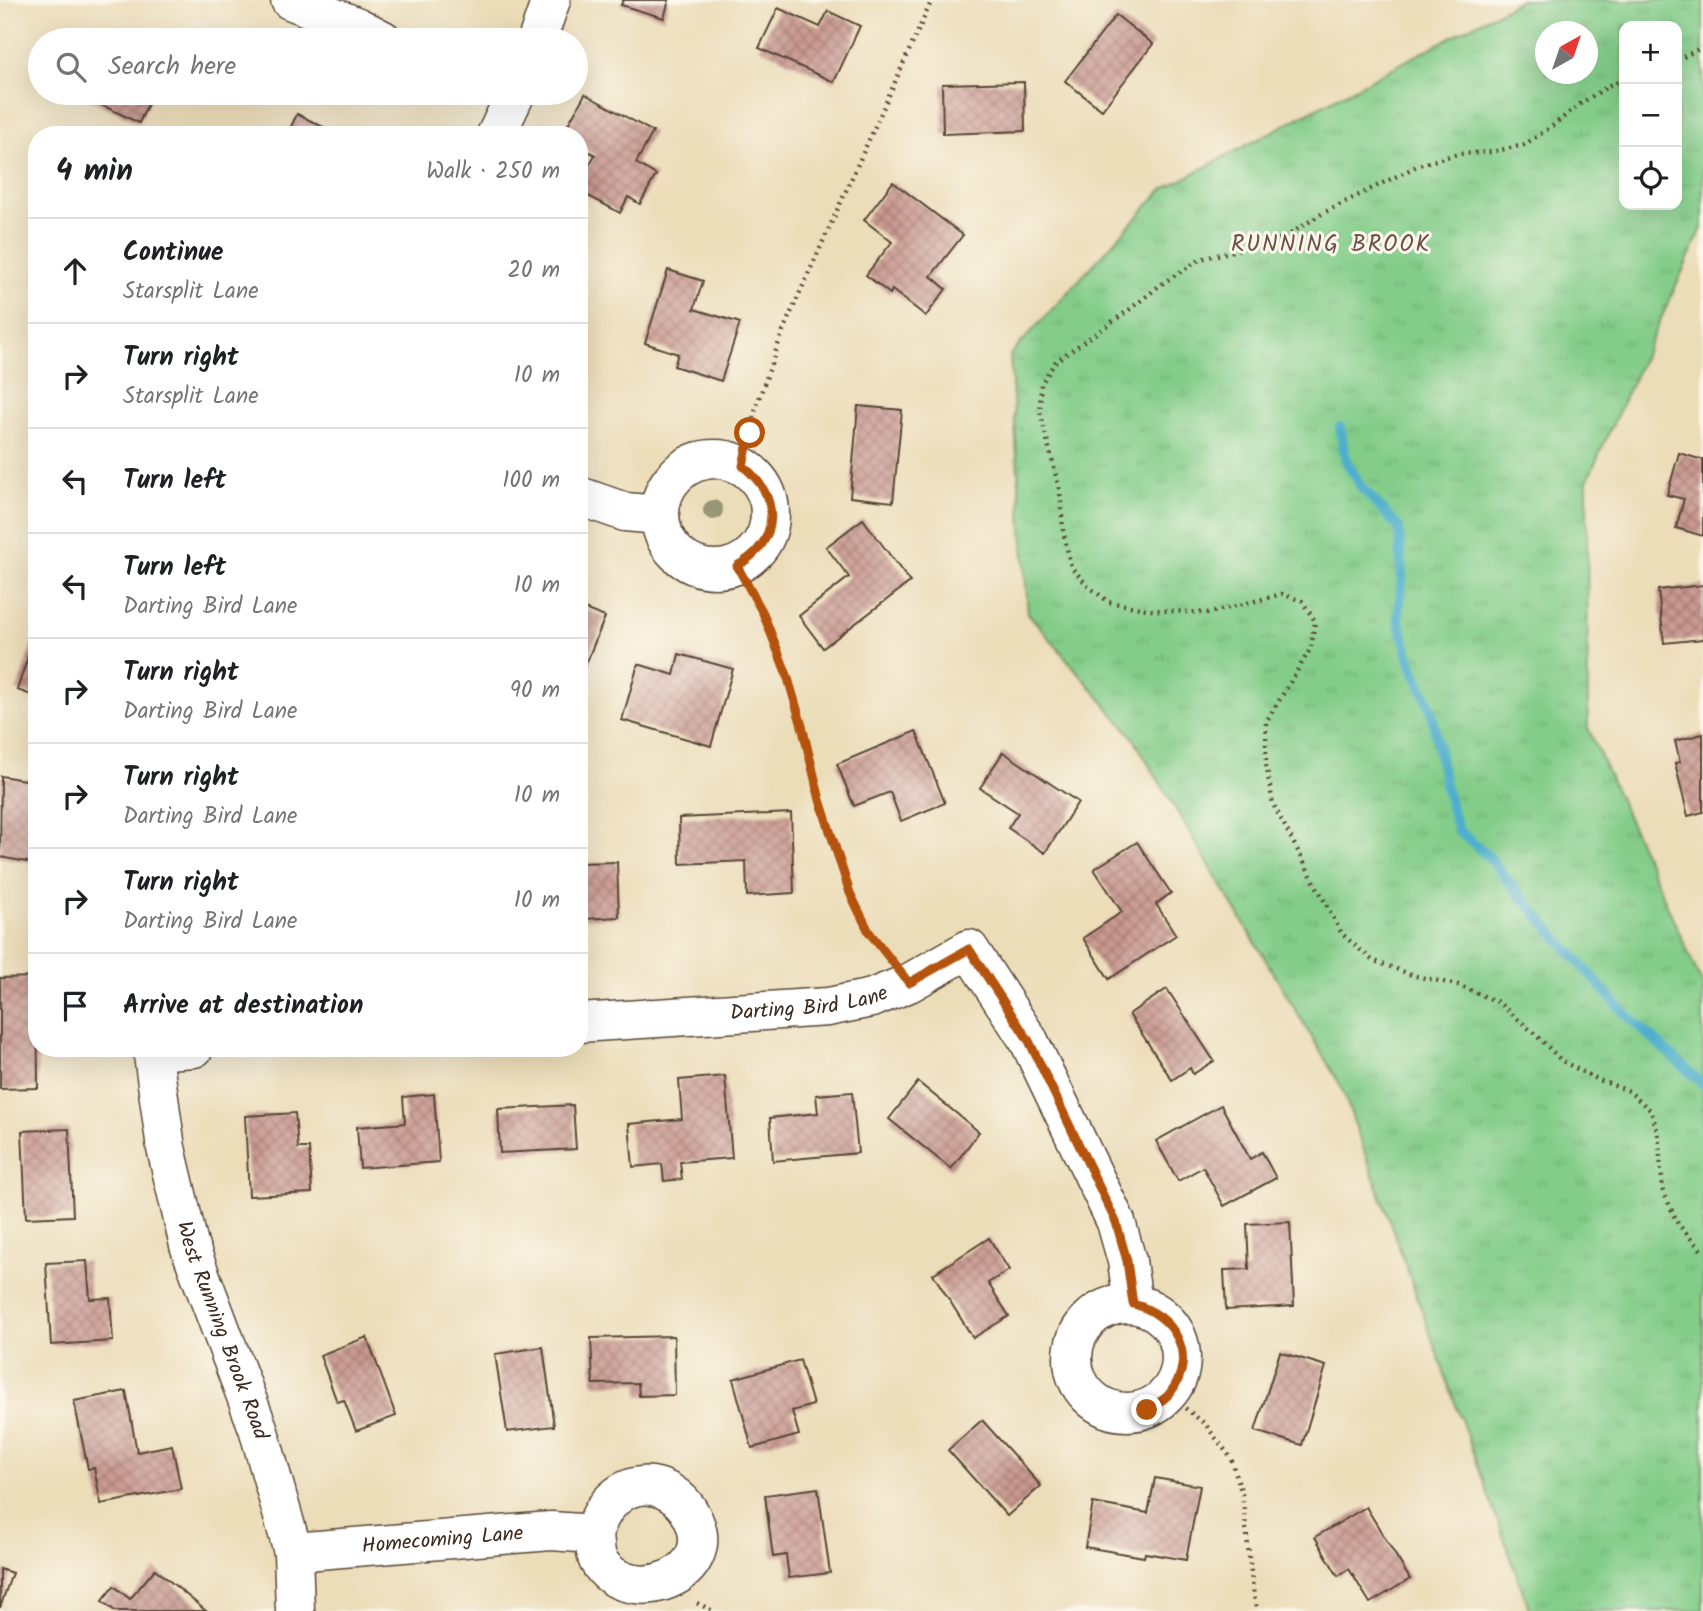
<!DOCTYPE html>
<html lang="en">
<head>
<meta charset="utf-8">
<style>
	body { margin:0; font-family:Kalam,sans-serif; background:#f2f2f2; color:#202124 }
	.controls { position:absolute; right:21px; top:21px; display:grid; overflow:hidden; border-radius:14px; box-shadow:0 7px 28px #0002 }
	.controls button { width:63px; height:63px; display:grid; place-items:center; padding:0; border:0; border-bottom:2px solid #e0e0e0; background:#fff; color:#202124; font:35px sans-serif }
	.compass { position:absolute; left:1535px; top:21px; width:63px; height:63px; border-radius:50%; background:#fff; box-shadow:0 7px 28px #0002; rotate:40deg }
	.stop { position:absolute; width:21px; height:21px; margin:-16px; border:5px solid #b45309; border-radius:50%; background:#fff }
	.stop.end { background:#b45309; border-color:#fff; box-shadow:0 2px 7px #0008 }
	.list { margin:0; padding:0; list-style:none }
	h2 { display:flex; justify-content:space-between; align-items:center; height:91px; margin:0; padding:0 28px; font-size:30px }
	h2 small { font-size:23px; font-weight:400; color:#757577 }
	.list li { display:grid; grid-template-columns:46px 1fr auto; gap:21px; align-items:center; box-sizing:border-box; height:105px; padding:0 28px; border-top:2px solid #e0e0e0 }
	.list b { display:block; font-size:26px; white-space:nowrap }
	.list p { margin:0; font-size:23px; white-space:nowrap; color:#757577 }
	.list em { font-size:23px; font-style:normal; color:#757577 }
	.icon { flex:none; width:38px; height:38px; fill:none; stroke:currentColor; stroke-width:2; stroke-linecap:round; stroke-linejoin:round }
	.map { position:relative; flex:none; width:1703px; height:1611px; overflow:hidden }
	.search { position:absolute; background:#fff; box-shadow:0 7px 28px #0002; left:28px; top:28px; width:560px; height:77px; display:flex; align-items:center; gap:18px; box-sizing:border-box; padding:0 24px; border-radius:38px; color:#757577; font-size:26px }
	.panel { position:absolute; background:#fff; box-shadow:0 7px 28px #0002; left:28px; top:126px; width:560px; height:931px; border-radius:28px }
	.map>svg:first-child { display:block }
	.grass { fill:url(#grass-tufts); stroke:#5f7c54; stroke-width:2; fill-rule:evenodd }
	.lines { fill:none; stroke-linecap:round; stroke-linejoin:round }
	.stream { stroke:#4dafcc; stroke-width:10 }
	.building { fill:url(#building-cross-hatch) }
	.minor-casing { stroke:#564535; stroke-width:41 }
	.path { stroke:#564535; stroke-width:4.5; stroke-dasharray:2 5; stroke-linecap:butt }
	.minor { stroke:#fff; stroke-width:38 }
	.tree { fill:#979675 }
	.route { stroke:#b45309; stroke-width:9 }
	.labels { text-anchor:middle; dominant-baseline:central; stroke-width:6; stroke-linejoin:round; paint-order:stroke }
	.street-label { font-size:21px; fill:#3b2a1e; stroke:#fbf7ec }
	.neighbourhood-label { font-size:23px; letter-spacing:2px; fill:#6d5046; stroke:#fbf7ec }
</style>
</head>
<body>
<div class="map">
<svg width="1703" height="1611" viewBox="0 0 1703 1611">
	<defs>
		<pattern id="grass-tufts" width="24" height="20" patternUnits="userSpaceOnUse" patternTransform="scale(1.75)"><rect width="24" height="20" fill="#83cd89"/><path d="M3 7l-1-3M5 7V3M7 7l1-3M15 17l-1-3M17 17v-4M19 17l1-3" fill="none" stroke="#72b076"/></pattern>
		<pattern id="building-cross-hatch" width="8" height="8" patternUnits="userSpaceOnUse" patternTransform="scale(1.75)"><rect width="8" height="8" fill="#c99890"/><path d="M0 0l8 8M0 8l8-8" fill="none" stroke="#a47c75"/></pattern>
	</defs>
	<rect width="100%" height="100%" fill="#fbf7ec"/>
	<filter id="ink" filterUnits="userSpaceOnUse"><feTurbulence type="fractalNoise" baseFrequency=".0143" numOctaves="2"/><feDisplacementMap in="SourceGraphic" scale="14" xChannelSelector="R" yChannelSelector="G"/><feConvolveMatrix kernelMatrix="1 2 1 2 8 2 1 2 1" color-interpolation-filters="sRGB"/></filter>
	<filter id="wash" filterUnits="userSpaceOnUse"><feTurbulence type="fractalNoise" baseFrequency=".00686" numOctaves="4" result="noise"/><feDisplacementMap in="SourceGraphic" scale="28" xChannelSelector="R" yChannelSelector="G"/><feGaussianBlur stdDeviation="1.57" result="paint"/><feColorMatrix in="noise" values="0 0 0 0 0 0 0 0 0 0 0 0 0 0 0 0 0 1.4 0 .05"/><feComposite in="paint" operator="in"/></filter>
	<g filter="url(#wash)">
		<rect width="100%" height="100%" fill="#ecddb9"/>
		<path class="grass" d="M1521,0H1703V226L1587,481L1588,728L1703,986V1611H1530L1341,1086L1132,736L1028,613L1010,355L1162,190ZM1624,26H1677V205H1624ZM1546,32H1588V74H1546Z"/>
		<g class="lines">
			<path class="stream" d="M1340,427L1346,461L1362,488L1399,528L1402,579L1398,618L1410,661L1431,709L1446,790L1458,830L1489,857L1518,893L1624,1013L1703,1084"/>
		</g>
		<g id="blocks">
			<g class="building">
				<path d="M623,0H669L664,18L621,5Z"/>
				<path d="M778,8L820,27L828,11L860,26L834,82L759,48Z"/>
				<path d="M1116,15L1153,44L1102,110L1065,81Z"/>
				<path d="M1024,82L1025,131L943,134L942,84Z"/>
				<path d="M77,93H153L139,123Z"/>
				<path d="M585,94L653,132L636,163L656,175L640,204L628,197L620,213L579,191V183L595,155L579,146V135H562Z"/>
				<path d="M297,114L339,135H287Z"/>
				<path d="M893,182L963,235L931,276L946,289L926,316L892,290L890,294L866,275L892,242L864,220Z"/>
				<path d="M668,270L703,281L694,309L740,323L721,381L674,366L678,354L645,343Z"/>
				<path d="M858,406L902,410L893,502L850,497Z"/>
				<path d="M1679,453L1703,460V536L1676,528L1684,499L1667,495Z"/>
				<path d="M863,519L910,582L823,648L799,616L849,577L826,547Z"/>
				<path d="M1703,585V639L1664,643L1658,590Z"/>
				<path d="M579,607L605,617L579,681Z"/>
				<path d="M36,632H37V697L17,690Z"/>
				<path d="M679,654L733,669L711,746L622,720L638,664L674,675Z"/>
				<path d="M916,731L945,803L901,821L890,792L854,806L837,764Z"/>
				<path d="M1703,734V812L1688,816L1675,763L1680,762L1675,741Z"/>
				<path d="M1003,752L1078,802L1045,853L1008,828L1018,813L980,788Z"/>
				<path d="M1,776L37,782V864L0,857Z"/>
				<path d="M791,813L794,893L747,896L746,861L680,864L679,818Z"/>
				<path d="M1137,842L1171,893L1156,904L1176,935L1109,979L1083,938L1122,912L1094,869Z"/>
				<path d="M617,862L619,917L584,919V911H579V863Z"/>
				<path d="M37,977L38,1088L0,1089V978Z"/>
				<path d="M1167,989L1214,1061L1193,1074L1190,1068L1172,1080L1129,1014Z"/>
				<path d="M725,1076L732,1158L680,1162L682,1179L664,1181L662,1164L633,1167L629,1124L682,1119L679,1080Z"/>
				<path d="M918,1082L979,1132L951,1169L889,1119Z"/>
				<path d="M852,1092L858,1153L773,1161L770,1118L818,1113L816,1095Z"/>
				<path d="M434,1094L439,1162L360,1168L357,1127L405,1123L403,1097Z"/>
				<path d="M573,1105L576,1149L500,1153L498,1109Z"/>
				<path d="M1221,1105L1250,1159L1262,1152L1276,1178L1224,1206L1203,1167L1178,1181L1156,1141Z"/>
				<path d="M295,1113L298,1148H309L312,1193L249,1196L245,1116Z"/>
				<path d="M69,1129L73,1216L26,1218L22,1131Z"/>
				<path d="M1290,1222L1294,1306L1226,1310L1224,1270L1249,1269L1247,1224Z"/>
				<path d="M989,1238L1009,1270L988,1283L1009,1316L973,1338L933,1274Z"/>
				<path d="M87,1261L90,1299L110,1298L113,1341L51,1345L46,1263Z"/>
				<path d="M674,1336L675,1395L639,1396L638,1383L593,1384L591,1338Z"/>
				<path d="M367,1337L396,1416L356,1431L344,1400L337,1402L320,1355Z"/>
				<path d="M543,1347L554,1426L507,1432L495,1354Z"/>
				<path d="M1280,1352L1326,1366L1302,1445L1255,1431Z"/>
				<path d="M800,1360L813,1405L792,1411L799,1435L752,1448L733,1379Z"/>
				<path d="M126,1391L137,1452L172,1445L181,1489L101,1504L94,1468L88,1469L74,1401Z"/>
				<path d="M982,1420L1041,1486L1007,1516L948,1450Z"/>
				<path d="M1155,1478L1200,1486L1186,1560L1145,1553L1144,1557L1085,1547L1093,1503L1148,1513Z"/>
				<path d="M818,1488L830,1573L789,1578L786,1555L773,1557L765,1495Z"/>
				<path d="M1366,1507L1410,1579L1370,1603L1349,1569L1338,1576L1315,1537Z"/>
				<path d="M0,1569L12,1573L0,1608Z"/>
				<path d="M155,1569L206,1611H115L102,1601L114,1586L130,1599Z"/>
			</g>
		</g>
	</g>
	<g filter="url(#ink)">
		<use href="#blocks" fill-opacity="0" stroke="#564535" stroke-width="2"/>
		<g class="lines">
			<g class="minor-casing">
				<g id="minor">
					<path d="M290,0L358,27L383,40"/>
					<path d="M537,40L551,0"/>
					<path d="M496,135L516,93"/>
					<circle cx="715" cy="514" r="55"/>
					<path d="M579,496L625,512L660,515"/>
					<path id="s1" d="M579,1023L828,1007L872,998L909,983L969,949L1029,1041L1116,1222L1127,1261L1133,1304"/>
					<path id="s2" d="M152,1048L166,1148L189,1245L258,1428L275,1488L293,1552L295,1611"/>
					<path d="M152,1051L194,1048"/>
					<circle cx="1127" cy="1358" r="54"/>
					<path id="s3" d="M293,1552L551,1531L594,1534C602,1499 634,1473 669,1492C679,1498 686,1505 691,1515C725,1576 627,1611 598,1560C595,1553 595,1542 594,1534"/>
				</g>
			</g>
			<g class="path">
				<path d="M1677,60L1703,47"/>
				<path d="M1624,80L1610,85L1580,104L1551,127L1524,145L1492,152L1457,154L1419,165L1323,213L1284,238L1201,259L1163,283L1129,310L1056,361L1041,384L1040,411L1060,492L1063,530L1071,567L1088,586L1109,602L1151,610L1209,613L1282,594L1302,601L1315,621L1311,648L1266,722V764L1273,804L1342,934L1372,960L1415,976L1458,985L1498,1002L1534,1033L1562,1061L1599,1080L1629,1091L1651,1111L1658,1133L1663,1191L1678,1224L1703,1252"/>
				<path d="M743,466L757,404L784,328L932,0"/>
				<path d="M736,566C745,582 755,597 763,613C780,648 792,687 802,725C824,803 835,890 887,955"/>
				<path d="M1169,1395L1205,1424L1231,1458L1242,1494L1253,1590L1257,1611"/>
				<path d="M697,1603L713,1611"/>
			</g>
			<use href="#minor" class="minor"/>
		</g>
		<circle class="tree" cx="713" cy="510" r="10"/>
	</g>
	<g class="lines" filter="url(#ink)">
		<path class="route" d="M750,433L743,466C781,497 781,541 737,566L763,613L787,675L802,726L820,800L850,893L869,932L909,983L969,949L1029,1041L1116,1222L1127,1261L1133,1304C1174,1314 1199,1356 1170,1393C1165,1400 1154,1405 1147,1410"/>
	</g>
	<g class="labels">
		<g class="street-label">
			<text stroke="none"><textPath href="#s1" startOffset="231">Darting Bird Lane</textPath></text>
			<text stroke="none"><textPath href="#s2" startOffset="292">West Running Brook Road</textPath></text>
			<text stroke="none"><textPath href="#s3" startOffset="150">Homecoming Lane</textPath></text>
		</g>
		<g class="neighbourhood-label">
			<text x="1331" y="245">RUNNING BROOK</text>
		</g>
	</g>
</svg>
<div class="controls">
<button>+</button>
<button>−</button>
<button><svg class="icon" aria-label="locate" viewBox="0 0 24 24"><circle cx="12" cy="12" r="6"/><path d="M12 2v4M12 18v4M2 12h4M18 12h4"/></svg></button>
</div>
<svg class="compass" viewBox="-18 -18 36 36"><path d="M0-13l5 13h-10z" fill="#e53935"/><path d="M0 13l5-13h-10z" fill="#757577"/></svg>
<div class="stop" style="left:750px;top:433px"></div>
<div class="stop end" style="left:1147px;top:1410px"></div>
<div class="search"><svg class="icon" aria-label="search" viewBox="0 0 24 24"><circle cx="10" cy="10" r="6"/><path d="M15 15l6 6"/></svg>Search here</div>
<section class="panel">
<h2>4 min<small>Walk · 250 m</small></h2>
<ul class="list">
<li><svg class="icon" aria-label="ahead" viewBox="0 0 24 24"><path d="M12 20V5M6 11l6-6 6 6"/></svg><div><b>Continue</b><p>Starsplit Lane</p></div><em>20 m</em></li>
<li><svg class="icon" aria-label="right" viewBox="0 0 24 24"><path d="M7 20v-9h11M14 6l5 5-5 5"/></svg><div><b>Turn right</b><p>Starsplit Lane</p></div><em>10 m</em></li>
<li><svg class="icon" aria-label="left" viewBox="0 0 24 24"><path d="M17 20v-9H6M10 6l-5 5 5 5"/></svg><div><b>Turn left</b></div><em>100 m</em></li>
<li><svg class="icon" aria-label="left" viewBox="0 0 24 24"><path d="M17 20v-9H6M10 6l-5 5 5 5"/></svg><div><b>Turn left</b><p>Darting Bird Lane</p></div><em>10 m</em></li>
<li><svg class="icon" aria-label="right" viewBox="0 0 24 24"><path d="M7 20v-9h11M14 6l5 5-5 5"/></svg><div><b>Turn right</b><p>Darting Bird Lane</p></div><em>90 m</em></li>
<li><svg class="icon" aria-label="right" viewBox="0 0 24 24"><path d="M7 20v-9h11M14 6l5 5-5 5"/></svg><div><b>Turn right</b><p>Darting Bird Lane</p></div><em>10 m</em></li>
<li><svg class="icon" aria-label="right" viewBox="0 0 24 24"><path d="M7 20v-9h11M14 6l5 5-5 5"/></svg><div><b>Turn right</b><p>Darting Bird Lane</p></div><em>10 m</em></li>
<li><svg class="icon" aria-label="arrive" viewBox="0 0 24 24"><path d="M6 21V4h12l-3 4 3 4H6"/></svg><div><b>Arrive at destination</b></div></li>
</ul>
</section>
</div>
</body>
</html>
